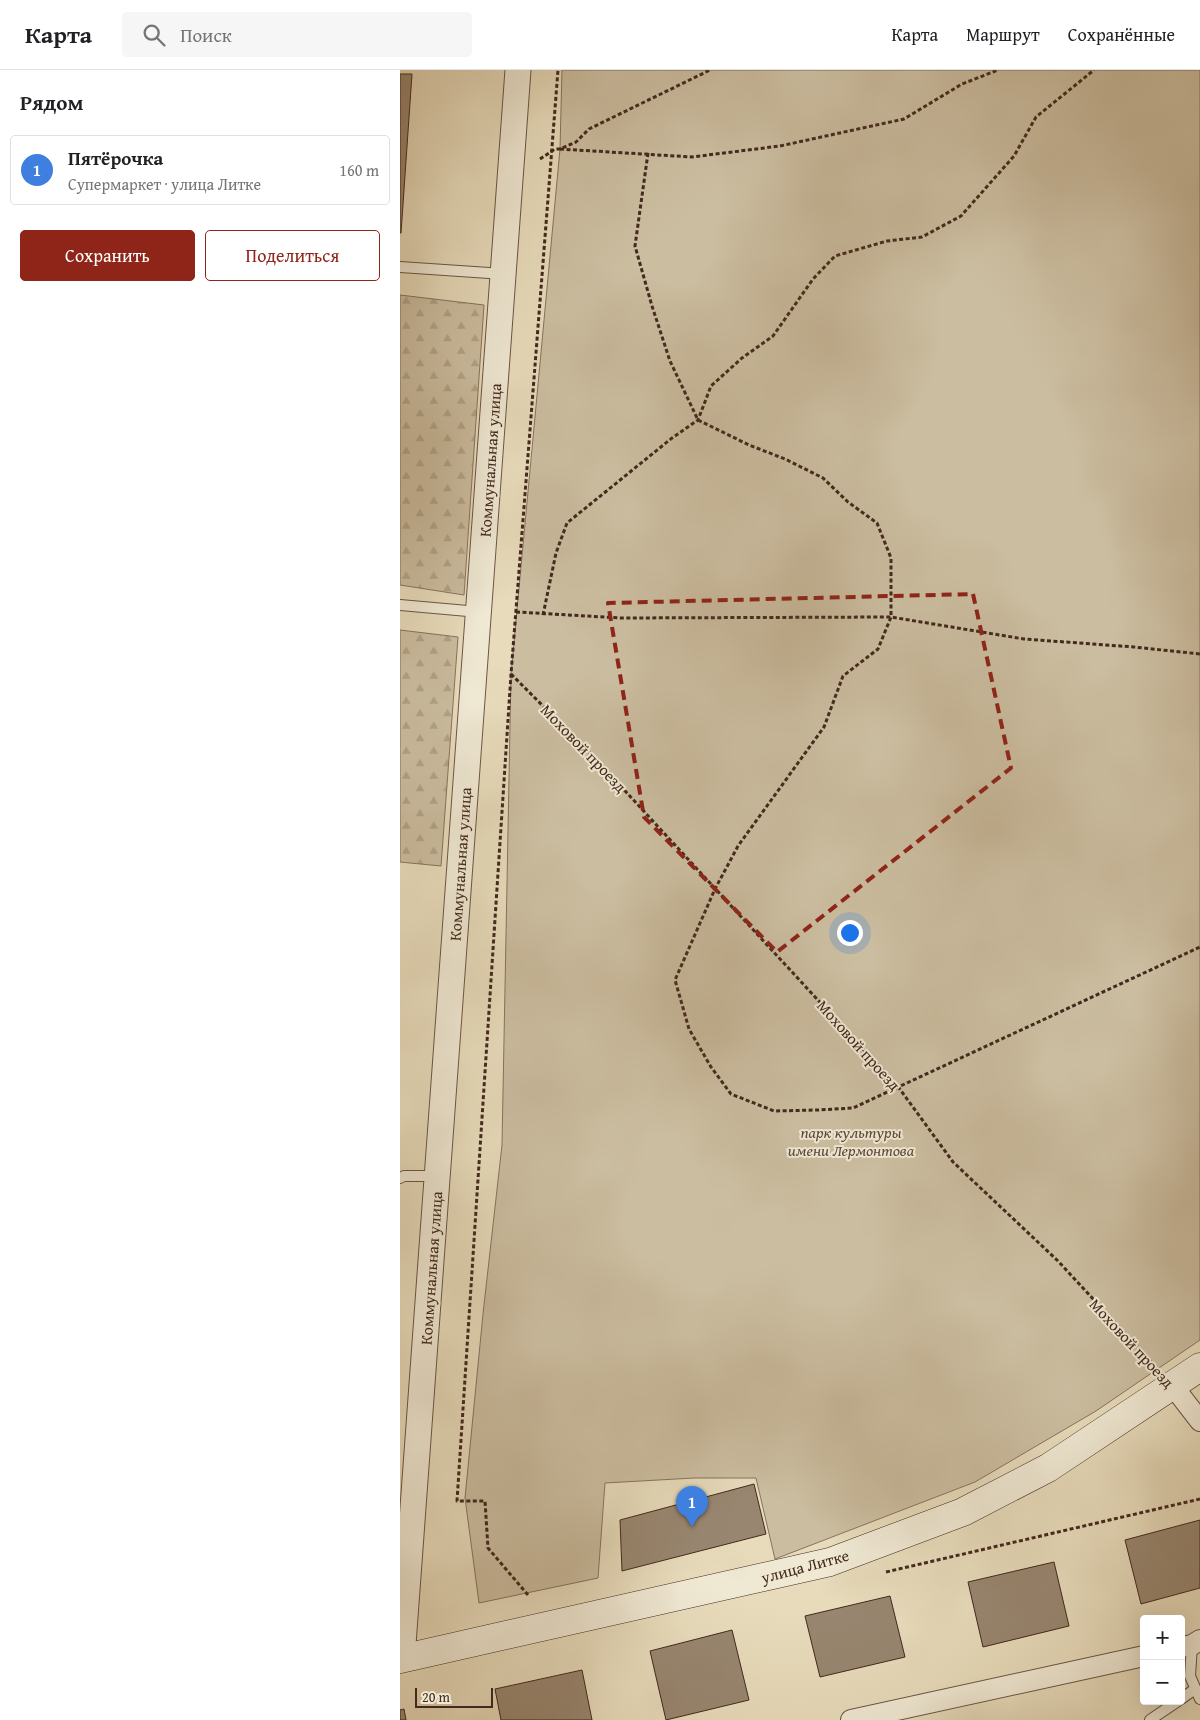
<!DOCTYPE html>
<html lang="ru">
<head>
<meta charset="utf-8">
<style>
	body { margin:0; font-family:"Gentium Book Plus",serif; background:#f6f6f6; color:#202124 }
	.controls { position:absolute; right:15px; bottom:15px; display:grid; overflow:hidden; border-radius:5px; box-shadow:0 5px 20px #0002 }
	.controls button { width:45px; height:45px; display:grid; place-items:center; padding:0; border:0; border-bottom:1px solid #e0e0e0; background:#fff; color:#202124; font:25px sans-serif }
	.scale { position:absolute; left:15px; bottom:12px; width:78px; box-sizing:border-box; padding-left:5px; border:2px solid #43291e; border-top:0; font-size:14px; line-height:18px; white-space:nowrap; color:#43291e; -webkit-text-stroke:4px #efe8d3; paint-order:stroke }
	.you { position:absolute; left:449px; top:862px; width:18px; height:18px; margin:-12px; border:4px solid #fff; border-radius:50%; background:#1a73e8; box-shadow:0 0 0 8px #1a73e833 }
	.badge { display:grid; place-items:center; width:32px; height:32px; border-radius:50%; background:#8f2418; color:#fff; font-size:16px; font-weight:700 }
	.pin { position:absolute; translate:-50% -41px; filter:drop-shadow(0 1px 2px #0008) }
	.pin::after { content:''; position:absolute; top:26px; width:18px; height:15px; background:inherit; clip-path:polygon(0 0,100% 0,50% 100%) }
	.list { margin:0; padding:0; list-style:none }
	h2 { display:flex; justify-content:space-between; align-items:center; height:65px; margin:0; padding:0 20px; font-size:21px }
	h2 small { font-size:16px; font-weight:400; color:#757577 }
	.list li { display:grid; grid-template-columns:32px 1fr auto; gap:15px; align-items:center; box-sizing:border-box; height:70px; margin:0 10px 10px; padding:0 10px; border:1px solid #e0e0e0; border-radius:5px }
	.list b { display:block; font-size:19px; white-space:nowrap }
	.list p { margin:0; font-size:16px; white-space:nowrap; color:#757577 }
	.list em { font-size:16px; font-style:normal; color:#757577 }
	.actions { display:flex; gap:10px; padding:15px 20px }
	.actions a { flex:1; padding:11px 0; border:1px solid #8f2418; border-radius:5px; text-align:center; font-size:18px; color:#8f2418 }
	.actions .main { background:#8f2418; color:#fff }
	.icon { flex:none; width:28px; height:28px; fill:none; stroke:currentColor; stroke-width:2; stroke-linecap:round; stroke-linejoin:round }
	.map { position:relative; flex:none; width:800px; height:1650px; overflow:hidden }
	header { display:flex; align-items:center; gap:30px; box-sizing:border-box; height:70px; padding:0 25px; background:#fff; border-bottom:1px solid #e0e0e0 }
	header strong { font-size:24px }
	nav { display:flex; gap:28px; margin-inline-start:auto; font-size:18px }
	.search { width:350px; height:45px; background:#f6f6f6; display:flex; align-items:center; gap:12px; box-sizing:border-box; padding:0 18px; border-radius:5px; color:#757577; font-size:19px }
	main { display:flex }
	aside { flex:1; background:#fff }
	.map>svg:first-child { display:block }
	.forest { fill:url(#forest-firs); stroke:#87735f }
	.park { fill:#cbbda0; stroke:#87735f }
	.building { fill:#988670; stroke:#43291e }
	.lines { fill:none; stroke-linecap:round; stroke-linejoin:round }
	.service-casing { stroke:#6c5645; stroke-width:12 }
	.minor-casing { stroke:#6c5645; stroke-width:22 }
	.tertiary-casing { stroke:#6c5645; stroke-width:27 }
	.secondary-casing { stroke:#43291e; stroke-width:29 }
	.path { stroke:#43291e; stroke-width:3; stroke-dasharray:4 2.5; stroke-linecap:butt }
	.service { stroke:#efe8d3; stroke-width:10 }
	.minor { stroke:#efe8d3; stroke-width:20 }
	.tertiary { stroke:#efe8d3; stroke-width:25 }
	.secondary { stroke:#efe8d3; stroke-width:28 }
	.marked { fill:none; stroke:#8f2418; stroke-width:4; stroke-dasharray:10 6; stroke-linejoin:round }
	.labels { text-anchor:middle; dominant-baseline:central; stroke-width:4; stroke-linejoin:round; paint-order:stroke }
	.street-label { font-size:16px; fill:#43291e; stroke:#efe8d3 }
	.park-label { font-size:16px; font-style:italic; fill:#5e4738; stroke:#efe8d3 }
</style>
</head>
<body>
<header>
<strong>Карта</strong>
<div class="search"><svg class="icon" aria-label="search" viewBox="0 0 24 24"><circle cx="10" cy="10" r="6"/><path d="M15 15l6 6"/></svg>Поиск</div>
<nav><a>Карта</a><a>Маршрут</a><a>Сохранённые</a></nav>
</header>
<main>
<aside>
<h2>Рядом<small></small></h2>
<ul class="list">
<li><span class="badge" style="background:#3f7fe0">1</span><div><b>Пятёрочка</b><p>Супермаркет · улица Литке</p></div><em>160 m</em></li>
</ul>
<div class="actions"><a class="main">Сохранить</a><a>Поделиться</a></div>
</aside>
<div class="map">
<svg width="800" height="1650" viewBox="0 0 800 1650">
	<defs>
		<pattern id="forest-firs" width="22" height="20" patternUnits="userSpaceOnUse" patternTransform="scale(1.25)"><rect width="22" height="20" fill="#cbbda0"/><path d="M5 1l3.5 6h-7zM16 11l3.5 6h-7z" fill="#b0a289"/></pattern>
	</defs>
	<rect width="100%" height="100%" fill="#e7dbbb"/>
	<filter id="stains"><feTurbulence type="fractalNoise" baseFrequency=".004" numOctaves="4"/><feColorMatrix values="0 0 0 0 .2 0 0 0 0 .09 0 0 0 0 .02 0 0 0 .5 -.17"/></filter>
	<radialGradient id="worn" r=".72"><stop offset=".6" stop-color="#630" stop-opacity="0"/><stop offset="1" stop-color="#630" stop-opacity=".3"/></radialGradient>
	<g class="forest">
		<path d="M0,225L84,235L64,525L0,515Z"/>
		<path d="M0,560L58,567L41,796L0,792Z"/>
	</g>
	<path class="park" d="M162,0H800V1270L696,1341L575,1412L375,1489L356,1408H294L205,1413L198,1508L79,1533L65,1428L83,1244L102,1075L111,604L160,79Z"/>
	<g class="building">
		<path d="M0,4H12L1,163H0Z"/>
		<path d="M354,1414L366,1464L222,1501L220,1450Z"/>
		<path d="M800,1450V1518L741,1534L725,1470Z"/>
		<path d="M654,1492L669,1556L583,1577L568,1512Z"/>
		<path d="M490,1526L505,1587L420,1607L405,1546Z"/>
		<path d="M332,1560L349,1630L266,1650L250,1581Z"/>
		<path d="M182,1600L192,1650H101L95,1619Z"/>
		<path d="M4,1639L6,1650H0V1640Z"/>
	</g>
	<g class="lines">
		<g class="service-casing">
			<g id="service">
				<path d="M0,197L104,204"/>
				<path d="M0,535L79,542"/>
				<path d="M0,1108L4,1106H38"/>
				<path d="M792,1575L790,1606L800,1629"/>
				<path d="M781,1629L795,1619"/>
				<path d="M750,1650L778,1631"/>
			</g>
		</g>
		<g class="minor-casing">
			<g id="minor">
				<path d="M773,1316L800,1351"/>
				<path d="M781,1577L792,1575L800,1570"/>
				<path d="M451,1650L744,1586"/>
			</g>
		</g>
		<g class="tertiary-casing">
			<path id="tertiary" d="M2,1588L118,0"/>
		</g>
		<g class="secondary-casing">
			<path id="secondary" d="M0,1589L430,1492L563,1442L648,1398L800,1297"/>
		</g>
		<g class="path">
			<path d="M160,79L292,87L380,76L504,49L562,14L598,0"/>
			<path d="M248,83L235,176L252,236L270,291L298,350L349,375L385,389L423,408L448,432L477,453L491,488V547L478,579L443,606L424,657L338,776L315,819L275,910L289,959L311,997L331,1024L374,1041L418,1040L453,1038L800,877"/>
			<path d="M140,89L155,79H160L176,72L189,59L310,0"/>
			<path d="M116,542L222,548L491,547L624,569L734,577L800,584"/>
			<path d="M143,545L156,483L167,453L272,368L298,350L311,316L342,288L373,266L413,209L435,186L487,171L522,167L561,146L614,86L636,47L694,0"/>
			<path d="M111,604L192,685L499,1018L553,1092L658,1191L755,1296"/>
			<path d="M486,1502L800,1429"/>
			<path d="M128,1525L88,1478L85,1431H57L111,604L158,0"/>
		</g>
		<use href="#service" class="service"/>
		<use href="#minor" class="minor"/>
		<use href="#tertiary" class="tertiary"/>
		<use href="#secondary" class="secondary"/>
	</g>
	<path class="marked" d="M573,524L611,698L377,882L244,747L208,533Z"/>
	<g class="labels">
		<g class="street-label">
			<text transform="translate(90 390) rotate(-86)">Коммунальная улица</text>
			<text transform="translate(184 678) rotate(46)">Моховой проезд</text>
			<text transform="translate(60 794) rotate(-86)">Коммунальная улица</text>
			<text transform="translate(459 975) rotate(48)">Моховой проезд</text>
			<text transform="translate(31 1198) rotate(-86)">Коммунальная улица</text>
			<text transform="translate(732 1273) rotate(47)">Моховой проезд</text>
			<text transform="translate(405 1496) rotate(-15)">улица Литке</text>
		</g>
		<g class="park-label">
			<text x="451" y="1062">парк культуры<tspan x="451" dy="18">имени Лермонтова</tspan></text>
		</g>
	</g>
	<rect width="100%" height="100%" filter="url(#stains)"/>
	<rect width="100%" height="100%" fill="url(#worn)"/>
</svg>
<div class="controls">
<button>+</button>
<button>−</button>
</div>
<div class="scale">20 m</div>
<div class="you"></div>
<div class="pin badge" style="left:292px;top:1457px;background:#3f7fe0">1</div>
</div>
</main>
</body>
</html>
